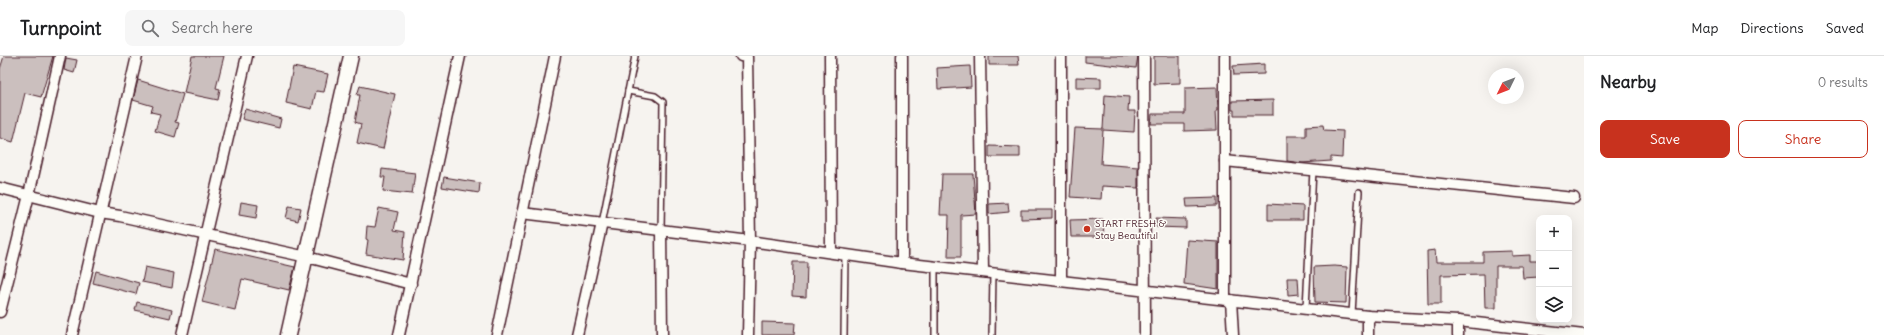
<!DOCTYPE html>
<html lang="en">
<head>
<meta charset="utf-8">
<style>
	body { margin:0; font-family:Delius,sans-serif; background:#f6f6f6; color:#202124 }
	.controls { position:absolute; right:12px; bottom:12px; display:grid; overflow:hidden; border-radius:8px; box-shadow:0 4px 16px #0002 }
	.controls button { width:36px; height:36px; display:grid; place-items:center; padding:0; border:0; border-bottom:1px solid #e0e0e0; background:#fff; color:#202124; font:20px sans-serif }
	.compass { position:absolute; left:1488px; top:12px; width:36px; height:36px; border-radius:50%; background:#fff; box-shadow:0 4px 16px #0002; rotate:227deg }
	.list { margin:0; padding:0; list-style:none }
	h2 { display:flex; justify-content:space-between; align-items:center; height:52px; margin:0; padding:0 16px; font-size:17px }
	h2 small { font-size:13px; font-weight:400; color:#757577 }
	.actions { display:flex; gap:8px; padding:12px 16px }
	.actions a { flex:1; padding:9px 0; border:1px solid #c8321e; border-radius:8px; text-align:center; font-size:14px; color:#c8321e }
	.actions .main { background:#c8321e; color:#fff }
	.icon { flex:none; width:22px; height:22px; fill:none; stroke:currentColor; stroke-width:2; stroke-linecap:round; stroke-linejoin:round }
	.map { position:relative; flex:none; width:1584px; height:279px; overflow:hidden }
	header { display:flex; align-items:center; gap:24px; box-sizing:border-box; height:56px; padding:0 20px; background:#fff; border-bottom:1px solid #e0e0e0 }
	header strong { font-size:19px }
	nav { display:flex; gap:22px; margin-inline-start:auto; font-size:14px }
	.search { width:280px; height:36px; background:#f6f6f6; display:flex; align-items:center; gap:10px; box-sizing:border-box; padding:0 14px; border-radius:8px; color:#757577; font-size:15px }
	main { display:flex }
	aside { flex:1; background:#fff }
	.map>svg:first-child { display:block }
	.building { fill:#cbbfbe; stroke:#4a1f2b }
	.lines { fill:none; stroke-linecap:round; stroke-linejoin:round }
	.lane-casing { stroke:#4a1f2b; stroke-width:8 }
	.street-casing { stroke:#4a1f2b; stroke-width:13 }
	.secondary-casing { stroke:#4a1f2b; stroke-width:17 }
	.lane { stroke:#fdfcf7; stroke-width:5 }
	.street { stroke:#fdfcf7; stroke-width:10 }
	.secondary { stroke:#fdfcf7; stroke-width:14 }
	.poi-dot { fill:#c8321e; stroke:#fdfcf7; stroke-width:1.5 }
	.labels { text-anchor:middle; dominant-baseline:central; stroke-width:3; stroke-linejoin:round; paint-order:stroke }
	.poi-label { font-size:10px; fill:#4a1f2b; stroke:#fdfcf7; text-anchor:start }
</style>
</head>
<body>
<header>
<strong>Turnpoint</strong>
<div class="search"><svg class="icon" aria-label="search" viewBox="0 0 24 24"><circle cx="10" cy="10" r="6"/><path d="M15 15l6 6"/></svg>Search here</div>
<nav><a>Map</a><a>Directions</a><a>Saved</a></nav>
</header>
<main>
<div class="map">
<svg width="1584" height="279" viewBox="0 0 1584 279">
	<rect width="100%" height="100%" fill="#f6f3ef"/>
	<filter id="ink" filterUnits="userSpaceOnUse"><feTurbulence type="fractalNoise" baseFrequency=".025" numOctaves="2"/><feDisplacementMap in="SourceGraphic" scale="8" xChannelSelector="R" yChannelSelector="G"/><feConvolveMatrix kernelMatrix="1 2 1 2 8 2 1 2 1" color-interpolation-filters="sRGB"/></filter>
	<g filter="url(#ink)">
		<g class="building">
			<path d="M4,0H53L41,41L25,37L13,86L0,82V13Z"/>
			<path d="M192,0H224L216,32L220,33L218,44L184,37Z"/>
			<path d="M989,0H1018L1019,9H989Z"/>
			<path d="M1085,0H1138L1136,12L1085,6Z"/>
			<path d="M1154,0H1180V27L1154,28Z"/>
			<path d="M66,2L77,4L74,17L64,14Z"/>
			<path d="M1264,8V18L1234,19L1233,10Z"/>
			<path d="M970,10L971,31L938,33L937,12Z"/>
			<path d="M293,11L328,18L324,36L316,35L312,53L286,47Z"/>
			<path d="M1076,21L1101,22V32H1076Z"/>
			<path d="M138,24L183,38L175,66L179,67L175,81L155,75L160,58L151,56L153,50L133,44Z"/>
			<path d="M360,30L395,38L383,93L357,87L361,68L355,66L360,39H357Z"/>
			<path d="M1217,31L1218,54H1216L1217,74L1184,75V68H1151L1152,58H1185V32Z"/>
			<path d="M1105,39L1129,41L1128,55H1135L1134,76L1103,74L1101,108L1138,111V132L1102,130L1101,143L1070,141L1075,72L1103,73Z"/>
			<path d="M1273,44V59H1234V54H1232V45Z"/>
			<path d="M245,53L281,63L279,72L242,63Z"/>
			<path d="M1323,69L1324,74L1343,75L1342,102L1331,101V105L1302,107L1287,105V80H1306V70Z"/>
			<path d="M989,90L1020,91V101H989Z"/>
			<path d="M382,113L415,117L412,138L383,135L385,121H381Z"/>
			<path d="M942,118H973L976,158L961,159V201H948L949,159H940Z"/>
			<path d="M444,121L480,127L479,137L442,131Z"/>
			<path d="M1217,142V150L1187,151L1186,143Z"/>
			<path d="M241,146L258,149L256,162L239,159Z"/>
			<path d="M1008,147L1009,156L989,158V148Z"/>
			<path d="M1268,148L1303,150V164H1268Z"/>
			<path d="M289,150L301,152L298,165L286,162Z"/>
			<path d="M379,152L398,156L394,174L405,176L403,204L366,198L368,184L366,183L367,170L375,171Z"/>
			<path d="M1021,154H1052V162L1021,163Z"/>
			<path d="M1156,162L1186,163V172L1156,171Z"/>
			<path d="M1103,163L1104,181H1071L1070,164Z"/>
			<path d="M1187,184L1218,186V233L1184,228Z"/>
			<path d="M215,193L295,211L289,234L242,223L235,254L202,246Z"/>
			<path d="M1435,194L1436,206H1483V196L1512,195V200L1530,199V205H1539V221L1523,222L1522,210H1496V252H1485L1484,218L1441,219V248H1428L1427,195Z"/>
			<path d="M793,206H807L806,241L792,240Z"/>
			<path d="M1334,210L1347,211L1346,247L1315,246L1314,211Z"/>
			<path d="M145,211L174,217L172,232L142,226Z"/>
			<path d="M96,215L139,227L136,238L93,227Z"/>
			<path d="M1287,222H1298L1299,238L1288,239Z"/>
			<path d="M137,246L172,254L170,262L135,254Z"/>
			<path d="M762,266L795,267L794,279H762Z"/>
		</g>
		<g class="lines">
			<g class="lane-casing">
				<g id="lane">
					<path d="M628,35L655,40L663,46L661,174"/>
					<path d="M602,167L635,0"/>
					<path d="M1306,252L1313,114"/>
					<path d="M1352,258L1359,136"/>
					<path d="M844,279L845,198"/>
					<path d="M935,279V210"/>
					<path d="M992,279L993,216"/>
				</g>
			</g>
			<g class="street-casing">
				<g id="street">
					<path d="M741,0L747,1L750,185L748,279"/>
					<path d="M830,0L831,196"/>
					<path d="M902,0V207"/>
					<path d="M980,0L983,215"/>
					<path d="M1144,0L1145,279"/>
					<path d="M1225,0V243"/>
					<path d="M1225,105L1574,142"/>
					<path d="M0,132L100,157L120,160L307,201L411,228"/>
					<path d="M522,157L750,185L902,207L1368,260L1458,265L1584,279"/>
					<path d="M661,174L662,279"/>
					<path d="M1061,224V0"/>
					<path d="M1231,244L1233,279"/>
					<path d="M0,256L29,139L60,0"/>
					<path d="M1368,260V279"/>
					<path d="M1458,265V279"/>
					<path d="M72,279L137,0"/>
					<path d="M182,279L247,0"/>
					<path d="M399,279L460,0"/>
					<path d="M497,279L555,0"/>
					<path d="M577,279L602,167"/>
				</g>
			</g>
			<g class="secondary-casing">
				<path id="secondary" d="M288,279L351,0"/>
			</g>
			<use href="#lane" class="lane"/>
			<use href="#street" class="street"/>
			<use href="#secondary" class="secondary"/>
		</g>
	</g>
	<circle class="poi-dot" cx="1087" cy="173" r="4"/>
	<g class="labels">
		<g class="poi-label">
			<text x="1095" y="167">START FRESH &amp;<tspan x="1095" dy="12">Stay Beautiful</tspan></text>
		</g>
	</g>
</svg>
<div class="controls">
<button>+</button>
<button>−</button>
<button><svg class="icon" aria-label="layers" viewBox="0 0 24 24"><path d="M12 4l9 5-9 5-9-5zM3 14l9 5 9-5"/></svg></button>
</div>
<svg class="compass" viewBox="-18 -18 36 36"><path d="M0-13l5 13h-10z" fill="#e53935"/><path d="M0 13l5-13h-10z" fill="#757577"/></svg>
</div>
<aside>
<h2>Nearby<small>0 results</small></h2>
<ul class="list">
</ul>
<div class="actions"><a class="main">Save</a><a>Share</a></div>
</aside>
</main>
</body>
</html>
